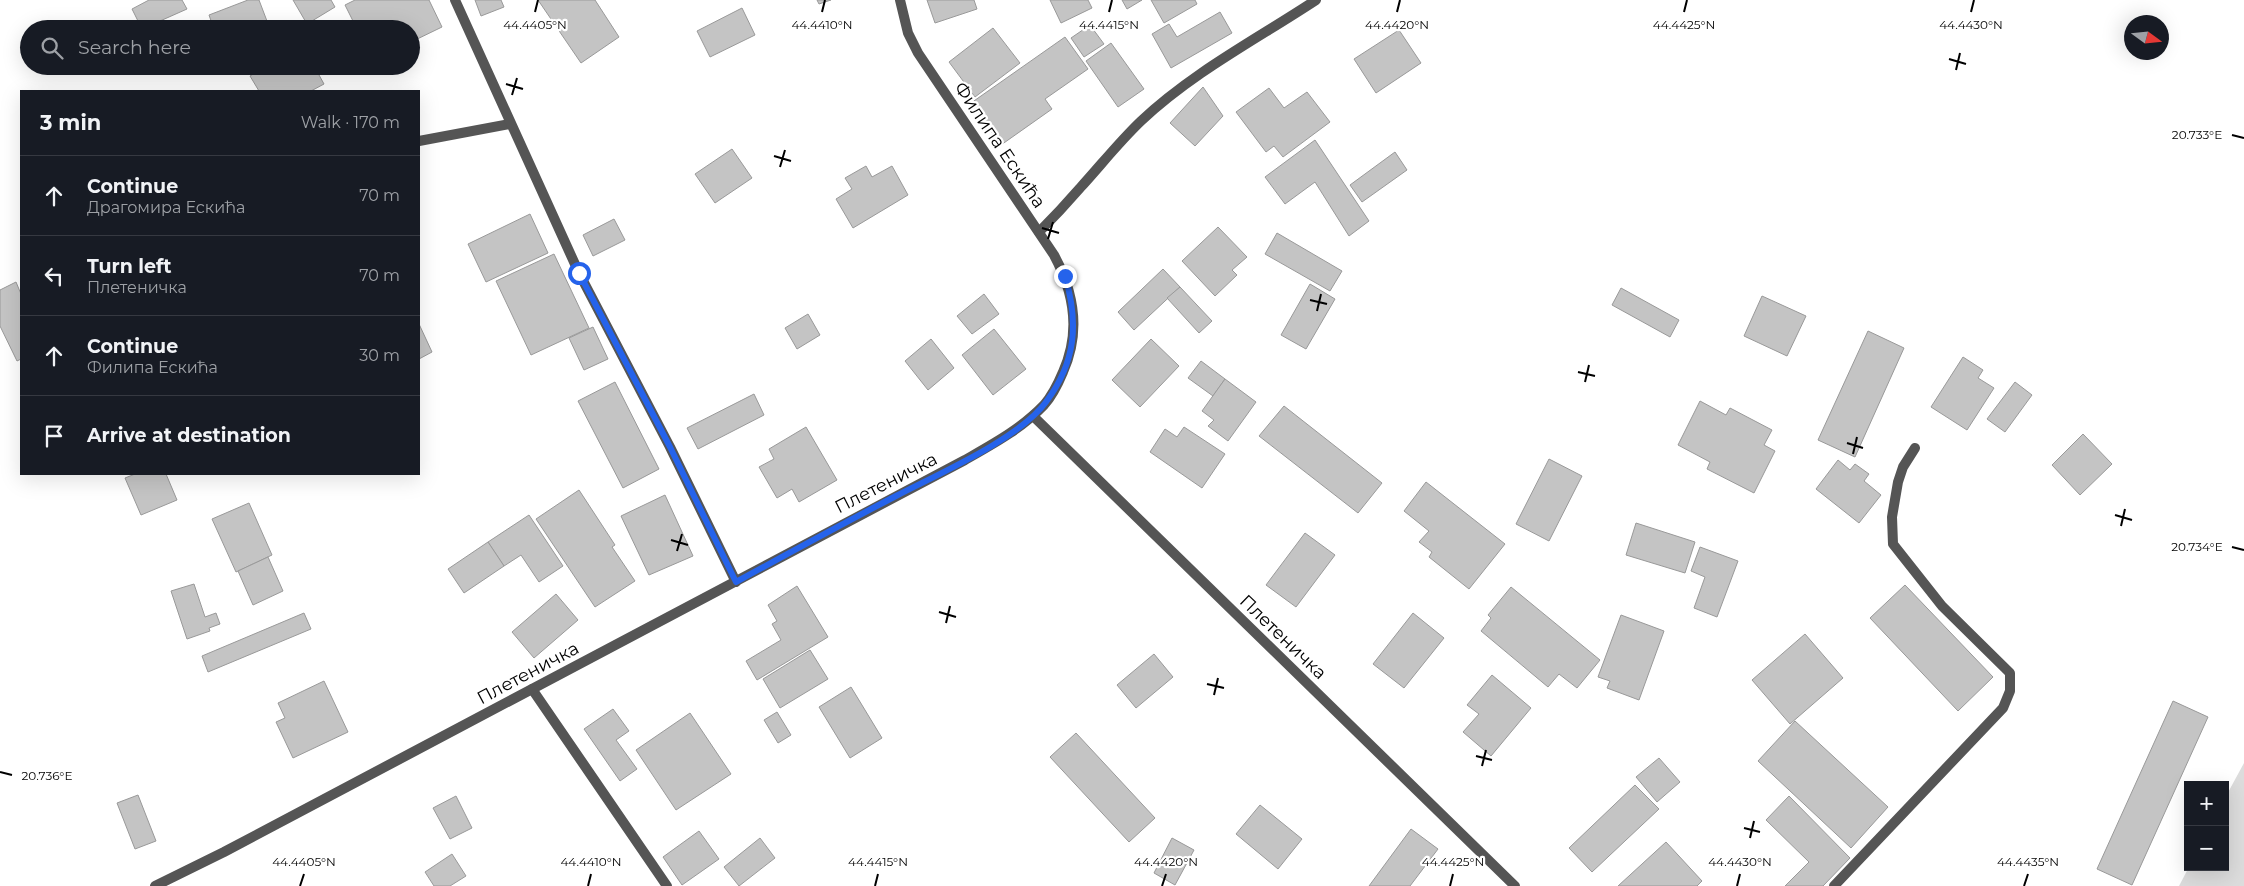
<!DOCTYPE html>
<html lang="en">
<head>
<meta charset="utf-8">
<style>
	body { margin:0; font-family:Montserrat,sans-serif; background:#20242c; color:#f1f3f6 }
	.controls { position:absolute; right:15px; bottom:15px; display:grid; overflow:hidden; border-radius:0px; box-shadow:0 5px 20px #0002 }
	.controls button { width:45px; height:45px; display:grid; place-items:center; padding:0; border:0; border-bottom:1px solid #363941; background:#171b24; color:#f1f3f6; font:25px sans-serif }
	.compass { position:absolute; left:2124px; top:15px; width:45px; height:45px; border-radius:50%; background:#171b24; box-shadow:0 5px 20px #0002; rotate:105deg }
	.stop { position:absolute; width:15px; height:15px; margin:-11px; border:4px solid #2563eb; border-radius:50%; background:#fff }
	.stop.end { background:#2563eb; border-color:#fff; box-shadow:0 1px 5px #0008 }
	.list { margin:0; padding:0; list-style:none }
	h2 { display:flex; justify-content:space-between; align-items:center; height:65px; margin:0; padding:0 20px; font-size:21px }
	h2 small { font-size:16px; font-weight:400; color:#9ea1a6 }
	.list li { display:grid; grid-template-columns:32px 1fr auto; gap:15px; align-items:center; box-sizing:border-box; height:80px; padding:0 20px; border-top:1px solid #363941 }
	.list b { display:block; font-size:19px; white-space:nowrap }
	.list p { margin:0; font-size:16px; white-space:nowrap; color:#9ea1a6 }
	.list em { font-size:16px; font-style:normal; color:#9ea1a6 }
	.icon { flex:none; width:28px; height:28px; fill:none; stroke:currentColor; stroke-width:2; stroke-linecap:round; stroke-linejoin:round }
	.map { position:relative; flex:none; width:2244px; height:886px; overflow:hidden }
	.search { position:absolute; background:#171b24; box-shadow:0 5px 20px #0002; left:20px; top:20px; width:400px; height:55px; display:flex; align-items:center; gap:12px; box-sizing:border-box; padding:0 18px; border-radius:28px; color:#9ea1a6; font-size:19px }
	.panel { position:absolute; background:#171b24; box-shadow:0 5px 20px #0002; left:20px; top:90px; width:400px; height:385px; border-radius:0px }
	.map>svg:first-child { display:block }
	.green { fill:#dcdcdc }
	.building { fill:#c4c4c4; stroke:#999 }
	.lines { fill:none; stroke-linecap:round; stroke-linejoin:round }
	.lane { stroke:#555; stroke-width:10 }
	.street { stroke:#555; stroke-width:10 }
	.route { stroke:#2563eb; stroke-width:6 }
	.ticks { fill:none; stroke:#000; stroke-width:2 }
	.labels { text-anchor:middle; dominant-baseline:central; stroke-width:4.5; stroke-linejoin:round; paint-order:stroke }
	.street-label { font-size:18px; fill:#000; stroke:#fff }
	.ticks-label { font-size:12px; text-anchor:middle; fill:#000; stroke:#fff; stroke-width:4.5; stroke-linejoin:round; paint-order:stroke }
</style>
</head>
<body>
<div class="map">
<svg width="2244" height="886" viewBox="0 0 2244 886">
	<rect width="100%" height="100%" fill="#fff"/>
	<path class="green" d="M2244,763V886H2179L2189,867H2225V798Z"/>
	<g class="building">
		<path d="M149,0H182L187,9L142,29L132,9Z"/>
		<path d="M248,0H259L270,29H214L209,15Z"/>
		<path d="M293,0H331L335,7L307,24Z"/>
		<path d="M355,0H429L442,27L411,42V29H357L345,5Z"/>
		<path d="M475,0H501L504,7L481,16Z"/>
		<path d="M538,0H595L619,37L581,63Z"/>
		<path d="M817,0H831L819,4Z"/>
		<path d="M927,0H974L977,9L935,23Z"/>
		<path d="M1050,0H1088L1092,8L1061,23Z"/>
		<path d="M1122,0H1142L1127,9Z"/>
		<path d="M1151,0H1195L1197,4L1164,23Z"/>
		<path d="M742,8L755,35L710,57L697,31Z"/>
		<path d="M1220,12L1232,33L1171,68L1152,34L1169,24L1177,37Z"/>
		<path d="M1090,25L1104,44L1084,57L1071,38Z"/>
		<path d="M993,28L1020,63L975,97L949,62Z"/>
		<path d="M1399,30L1421,63L1376,93L1354,59Z"/>
		<path d="M1065,37L1088,69L1045,99L1052,109L1001,145L971,103Z"/>
		<path d="M1111,43L1144,89L1118,107L1086,61Z"/>
		<path d="M267,66H314L324,84L311,91H259L250,76Z"/>
		<path d="M1203,87L1223,116L1195,146L1170,123Z"/>
		<path d="M1269,88L1284,108L1307,92L1330,122L1283,157L1274,146L1266,152L1236,112Z"/>
		<path d="M1315,140L1369,221L1349,236L1315,182L1285,204L1265,177Z"/>
		<path d="M732,149L752,178L715,203L695,174Z"/>
		<path d="M1395,152L1407,170L1362,202L1350,185Z"/>
		<path d="M866,166L872,177L892,166L908,195L853,228L836,199L852,189L845,178Z"/>
		<path d="M530,214L548,253L486,282L468,244Z"/>
		<path d="M614,219L625,240L593,256L583,235Z"/>
		<path d="M1218,227L1247,257L1232,270L1237,275L1215,296L1182,261Z"/>
		<path d="M1277,233L1342,271L1330,291L1265,254Z"/>
		<path d="M554,254L589,328L531,355L496,281Z"/>
		<path d="M1163,269L1180,287L1134,330L1118,312Z"/>
		<path d="M16,282L21,294V359L17,361L0,326V290Z"/>
		<path d="M1310,284L1335,299L1306,349L1281,335Z"/>
		<path d="M1180,287L1212,321L1199,333L1167,298Z"/>
		<path d="M1621,288L1679,320L1670,337L1612,305Z"/>
		<path d="M984,294L999,314L972,334L957,316Z"/>
		<path d="M1762,296L1806,316L1787,356L1744,336Z"/>
		<path d="M808,314L820,335L797,349L785,328Z"/>
		<path d="M419,324L432,352L419,359Z"/>
		<path d="M593,327L608,359L584,370L569,338Z"/>
		<path d="M994,329L1026,369L993,395L962,355Z"/>
		<path d="M1868,331L1904,348L1855,457L1818,440Z"/>
		<path d="M931,339L954,368L928,390L905,361Z"/>
		<path d="M1151,339L1179,366L1140,407L1112,380Z"/>
		<path d="M1963,357L1983,370L1978,378L1994,388L1967,430L1931,407Z"/>
		<path d="M1201,361L1225,379L1213,396L1188,378Z"/>
		<path d="M1225,379L1256,402L1228,441L1208,426L1214,420L1202,411Z"/>
		<path d="M615,382L659,469L623,488L578,401Z"/>
		<path d="M2015,382L2032,395L2005,432L1987,419Z"/>
		<path d="M754,394L764,415L698,449L687,428Z"/>
		<path d="M1700,401L1726,415L1730,408L1772,430L1764,445L1775,451L1754,493L1707,469L1710,462L1678,445Z"/>
		<path d="M1284,406L1382,483L1358,513L1259,436Z"/>
		<path d="M806,427L837,480L799,502L792,489L777,498L759,467L774,459L769,449Z"/>
		<path d="M1184,427L1225,454L1202,488L1150,452L1165,429L1177,437Z"/>
		<path d="M2083,434L2112,464L2080,495L2052,465Z"/>
		<path d="M1549,459L1582,476L1549,541L1516,524Z"/>
		<path d="M1838,460L1850,470L1855,464L1869,474L1864,481L1881,495L1859,523L1816,489Z"/>
		<path d="M135,474H166L177,500L141,515L125,478Z"/>
		<path d="M1426,482L1505,544L1469,589L1429,557L1432,552L1419,542L1429,531L1404,511Z"/>
		<path d="M579,490L615,545L612,547L635,581L595,607L536,519Z"/>
		<path d="M665,495L693,556L649,575L621,516Z"/>
		<path d="M249,503L272,555L236,572L212,519Z"/>
		<path d="M529,515L563,566L539,582L521,555L504,566L488,542Z"/>
		<path d="M1636,523L1695,542L1685,573L1626,555Z"/>
		<path d="M1305,533L1335,555L1296,607L1266,585Z"/>
		<path d="M488,542L504,566L464,593L448,569Z"/>
		<path d="M1700,547L1738,561L1717,617L1694,608L1705,577L1691,571Z"/>
		<path d="M268,557L283,591L253,605L238,571Z"/>
		<path d="M194,584L205,617L216,613L220,624L209,628L210,631L187,639L171,591Z"/>
		<path d="M1905,585L1993,677L1958,711L1870,618Z"/>
		<path d="M797,586L828,637L757,680L746,661L781,640L772,624L777,621L768,605Z"/>
		<path d="M1511,587L1600,660L1577,688L1559,674L1548,687L1481,631L1491,618L1488,615Z"/>
		<path d="M556,594L578,620L534,658L512,632Z"/>
		<path d="M304,613L311,629L208,672L202,656Z"/>
		<path d="M1413,613L1444,638L1404,688L1373,664Z"/>
		<path d="M1621,615L1664,631L1639,700L1607,688L1610,681L1598,677Z"/>
		<path d="M1805,634L1843,678L1790,724L1752,680Z"/>
		<path d="M810,650L828,679L780,708L763,679Z"/>
		<path d="M1154,654L1173,677L1136,708L1117,685Z"/>
		<path d="M1492,675L1531,708L1491,756L1463,732L1479,714L1467,705Z"/>
		<path d="M324,681L348,732L293,758L276,722L285,718L278,703Z"/>
		<path d="M851,687L882,738L850,758L819,707Z"/>
		<path d="M2173,701L2208,717L2132,885L2097,869Z"/>
		<path d="M613,709L629,731L616,740L637,769L620,781L584,729Z"/>
		<path d="M777,712L791,735L778,743L764,720Z"/>
		<path d="M690,713L731,774L676,810L636,750Z"/>
		<path d="M1795,721L1888,807L1851,848L1758,761Z"/>
		<path d="M1076,733L1155,818L1129,842L1050,757Z"/>
		<path d="M1659,758L1680,782L1657,802L1636,777Z"/>
		<path d="M1635,785L1659,809L1592,872L1569,848Z"/>
		<path d="M138,795L156,841L135,849L117,803Z"/>
		<path d="M456,796L472,828L450,839L433,808Z"/>
		<path d="M1789,796L1850,858L1823,886H1785L1809,862L1766,820Z"/>
		<path d="M1260,805L1302,839L1278,869L1236,834Z"/>
		<path d="M1411,829L1438,849L1410,886H1369Z"/>
		<path d="M699,831L719,859L682,885L663,857Z"/>
		<path d="M760,838L775,858L739,886L724,867Z"/>
		<path d="M1172,838L1194,850L1175,885L1154,873Z"/>
		<path d="M1666,842L1702,881L1697,886H1618Z"/>
		<path d="M452,854L466,876L450,886H434L425,872Z"/>
	</g>
	<g class="lines">
		<g class="lane">
			<path d="M419,141L510,124"/>
			<path d="M1834,886L2003,708L2010,691V673L1942,606L1893,544L1892,517L1898,482L1903,467L1915,448"/>
		</g>
		<g class="street">
			<path d="M455,0L579,273L670,447L736,582"/>
			<path d="M1039,232C1053,218 1067,203 1080,188C1101,165 1119,142 1141,121C1193,72 1257,39 1316,0"/>
			<path d="M1033,416L1515,886"/>
			<path d="M532,689L667,886"/>
			<path d="M155,886L224,852L965,460C993,444 1021,429 1044,405C1052,396 1058,384 1063,372C1081,332 1074,292 1054,255L918,53L908,33L900,0"/>
		</g>
	</g>
	<g class="lines">
		<path class="route" d="M579,273L670,447L736,582C789,553 842,524 896,496C938,474 1019,439 1046,402C1076,362 1079,323 1065,276"/>
	</g>
	<path class="ticks" d="M535,12L538,0M822,12L825,0M1109,12L1112,0M1397,12L1400,0M1684,12L1687,0M1971,12L1974,0M1949,59L1966,64M1956,70L1960,53M506,84L523,89M512,95L517,78M2232,135L2244,138M774,156L791,161M780,167L785,150M1042,228L1059,233M1048,239L1053,222M1310,300L1327,304M1317,311L1321,294M1578,372L1595,376M1585,382L1589,365M1847,443L1863,448M1853,454L1857,437M2115,515L2132,520M2121,526L2125,509M671,540L688,545M2232,547L2244,550M677,551L682,534M939,612L956,617M946,623L950,606M1207,684L1224,688M1214,695L1218,678M1476,756L1492,760M1482,766L1486,750M0,772L12,775M1744,828L1760,832M1750,838L1754,821M300,886L304,874M588,886L591,874M875,886L878,874M1162,886L1166,874M1450,886L1453,874M1737,886L1740,874M2024,886L2028,874"/>
	<g class="labels">
		<g class="street-label">
			<text transform="translate(1000 145) rotate(56)">Филипа Ескића</text>
			<text transform="translate(886 483) rotate(-27)">Плетеничка</text>
			<text transform="translate(1283 637) rotate(44)">Плетеничка</text>
			<text transform="translate(528 673) rotate(-28)">Плетеничка</text>
		</g>
	</g>
	<g class="ticks-label">
		<text x="535" y="29">44.4405°N</text>
		<text x="822" y="29">44.4410°N</text>
		<text x="1109" y="29">44.4415°N</text>
		<text x="1397" y="29">44.4420°N</text>
		<text x="1684" y="29">44.4425°N</text>
		<text x="1971" y="29">44.4430°N</text>
		<text x="2197" y="139">20.733°E</text>
		<text x="2197" y="551">20.734°E</text>
		<text x="47" y="780">20.736°E</text>
		<text x="304" y="866">44.4405°N</text>
		<text x="591" y="866">44.4410°N</text>
		<text x="878" y="866">44.4415°N</text>
		<text x="1166" y="866">44.4420°N</text>
		<text x="1453" y="866">44.4425°N</text>
		<text x="1740" y="866">44.4430°N</text>
		<text x="2028" y="866">44.4435°N</text>
	</g>
</svg>
<div class="controls">
<button>+</button>
<button>−</button>
</div>
<svg class="compass" viewBox="-18 -18 36 36"><path d="M0-13l5 13h-10z" fill="#e53935"/><path d="M0 13l5-13h-10z" fill="#9ea1a6"/></svg>
<div class="stop" style="left:579px;top:273px"></div>
<div class="stop end" style="left:1065px;top:276px"></div>
<div class="search"><svg class="icon" aria-label="search" viewBox="0 0 24 24"><circle cx="10" cy="10" r="6"/><path d="M15 15l6 6"/></svg>Search here</div>
<section class="panel">
<h2>3 min<small>Walk · 170 m</small></h2>
<ul class="list">
<li><svg class="icon" aria-label="ahead" viewBox="0 0 24 24"><path d="M12 20V5M6 11l6-6 6 6"/></svg><div><b>Continue</b><p>Драгомира Ескића</p></div><em>70 m</em></li>
<li><svg class="icon" aria-label="left" viewBox="0 0 24 24"><path d="M17 20v-9H6M10 6l-5 5 5 5"/></svg><div><b>Turn left</b><p>Плетеничка</p></div><em>70 m</em></li>
<li><svg class="icon" aria-label="ahead" viewBox="0 0 24 24"><path d="M12 20V5M6 11l6-6 6 6"/></svg><div><b>Continue</b><p>Филипа Ескића</p></div><em>30 m</em></li>
<li><svg class="icon" aria-label="arrive" viewBox="0 0 24 24"><path d="M6 21V4h12l-3 4 3 4H6"/></svg><div><b>Arrive at destination</b></div></li>
</ul>
</section>
</div>
</body>
</html>
